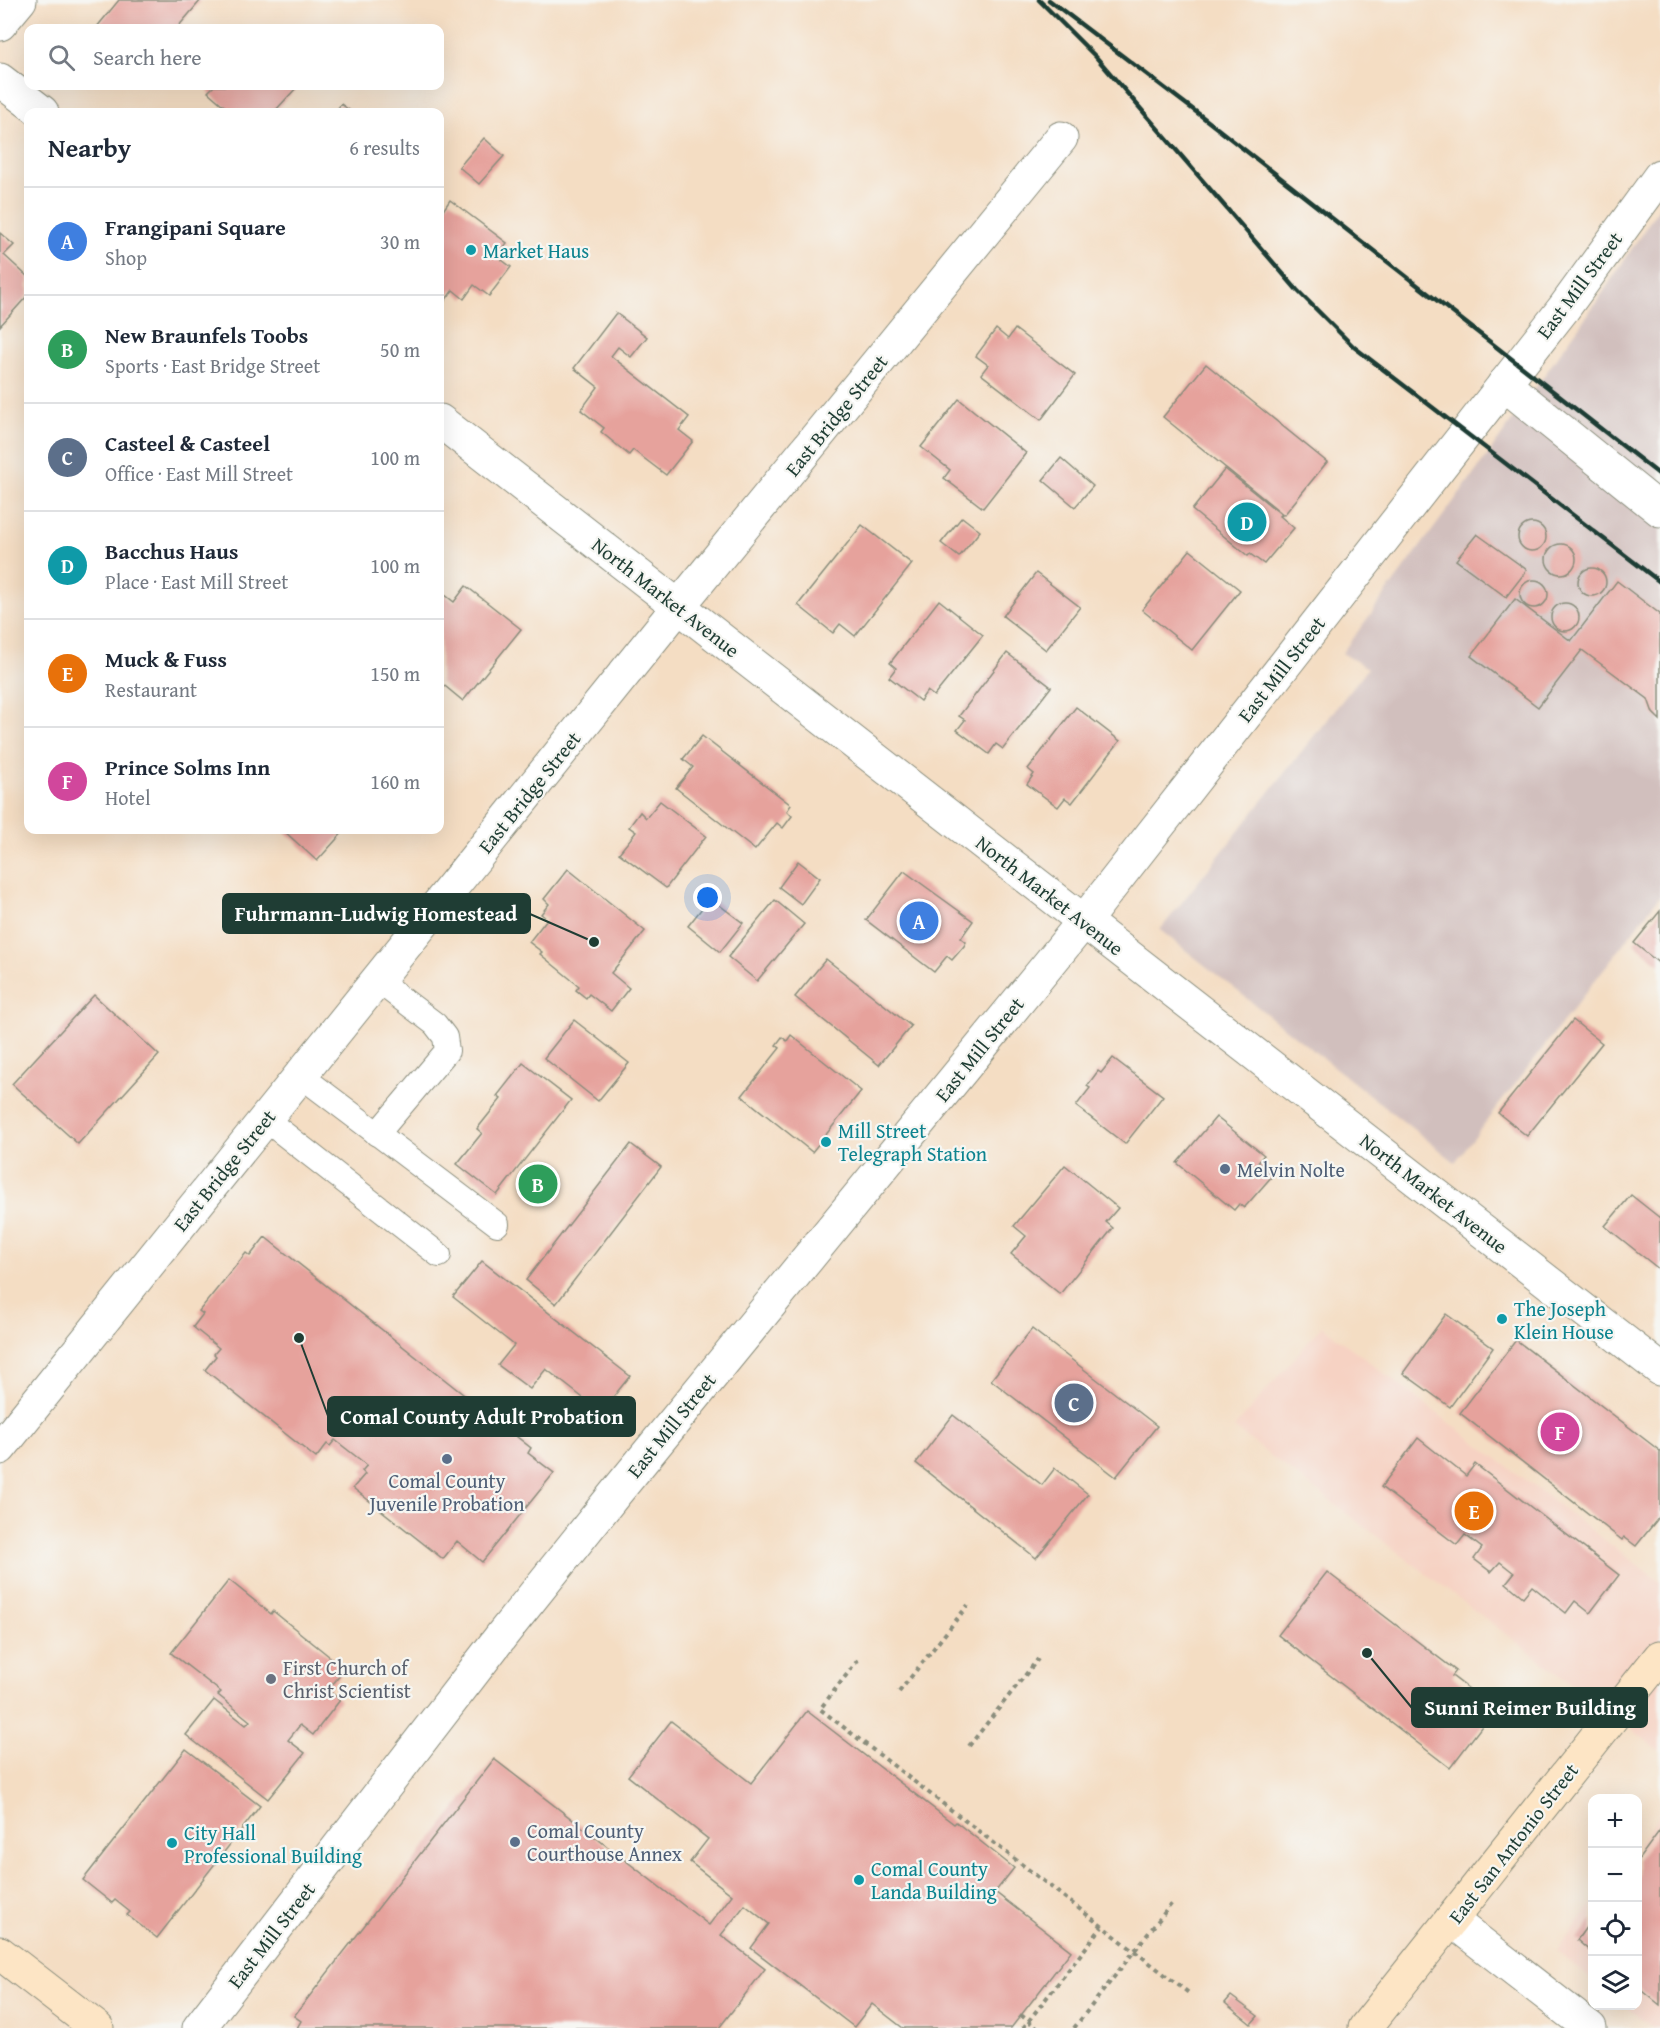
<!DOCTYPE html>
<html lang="en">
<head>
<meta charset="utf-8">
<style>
	body { margin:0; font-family:"Gentium Book Plus",serif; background:#f6f6f7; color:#1f2937 }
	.controls { position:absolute; right:18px; bottom:18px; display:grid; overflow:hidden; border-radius:12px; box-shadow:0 6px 24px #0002 }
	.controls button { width:54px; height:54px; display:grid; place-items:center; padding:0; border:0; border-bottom:2px solid #e0e1e3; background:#fff; color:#1f2937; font:30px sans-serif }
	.you { position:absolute; left:708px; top:898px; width:21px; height:21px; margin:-15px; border:4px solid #fff; border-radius:50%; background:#1a73e8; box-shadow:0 0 0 9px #1a73e833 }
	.badge { display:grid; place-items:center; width:39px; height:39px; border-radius:50%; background:#b5179e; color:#fff; font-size:20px; font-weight:700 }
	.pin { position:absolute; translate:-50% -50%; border:3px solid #fff; box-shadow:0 2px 6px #0006 }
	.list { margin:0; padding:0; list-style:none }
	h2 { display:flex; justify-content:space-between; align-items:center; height:78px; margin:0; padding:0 24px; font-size:26px }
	h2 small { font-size:20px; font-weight:400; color:#747a83 }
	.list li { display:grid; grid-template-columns:39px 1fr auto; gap:18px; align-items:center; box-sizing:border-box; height:108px; padding:0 24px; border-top:2px solid #e0e1e3 }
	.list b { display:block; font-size:22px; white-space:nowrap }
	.list p { margin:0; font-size:20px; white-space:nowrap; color:#747a83 }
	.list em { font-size:20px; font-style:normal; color:#747a83 }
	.icon { flex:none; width:33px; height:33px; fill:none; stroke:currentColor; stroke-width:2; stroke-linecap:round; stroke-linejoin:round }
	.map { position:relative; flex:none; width:1660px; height:2028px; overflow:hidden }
	.search { position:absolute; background:#fff; box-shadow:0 6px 24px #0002; left:24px; top:24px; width:420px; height:66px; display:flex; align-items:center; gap:15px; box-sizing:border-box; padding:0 21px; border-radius:12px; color:#747a83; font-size:22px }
	.panel { position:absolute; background:#fff; box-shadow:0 6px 24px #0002; left:24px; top:108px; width:420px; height:726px; border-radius:12px }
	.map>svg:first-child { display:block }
	.built { fill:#f6d2c3 }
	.industrial { fill:#d1bfbd }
	.building { fill:#e6a29c }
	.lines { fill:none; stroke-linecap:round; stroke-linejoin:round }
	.lane-casing { stroke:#8a8d7c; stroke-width:26 }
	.street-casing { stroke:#8a8d7c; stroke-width:35 }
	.secondary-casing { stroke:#8a8d7c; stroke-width:35 }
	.path { stroke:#8a8d7c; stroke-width:4; stroke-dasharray:4.5 4.5; stroke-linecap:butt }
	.lane { stroke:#fff; stroke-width:24 }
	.street { stroke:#fff; stroke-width:33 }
	.secondary { stroke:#fde5c5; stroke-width:33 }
	.rail { stroke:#1f3d34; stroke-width:4.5 }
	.culture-dot { fill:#0f9aa8; stroke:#f6f6f2; stroke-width:2 }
	.service-dot { fill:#5c6f8a; stroke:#f6f6f2; stroke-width:2 }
	.worship-dot { fill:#6b7280; stroke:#f6f6f2; stroke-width:2 }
	.labels { text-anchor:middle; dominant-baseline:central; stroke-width:4.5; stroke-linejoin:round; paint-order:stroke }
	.culture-label { font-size:20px; fill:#0d838f; stroke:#f6f6f2; text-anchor:start }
	.street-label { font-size:20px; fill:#1f3d34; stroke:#f6f6f2 }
	.service-label { font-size:20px; fill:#4e5e75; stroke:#f6f6f2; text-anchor:start }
	.worship-label { font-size:20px; fill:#5b616d; stroke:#f6f6f2; text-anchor:start }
	.leader { fill:none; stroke:#1f3d34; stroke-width:2 }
	.callout-dot { fill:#1f3d34; stroke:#f6f6f2; stroke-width:2 }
	.callout { fill:#1f3d34; stroke:#1f3d34; stroke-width:2 }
	.callout-label { font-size:21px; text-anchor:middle; font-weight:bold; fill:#fff }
</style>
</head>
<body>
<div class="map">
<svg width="1660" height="2028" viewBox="0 0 1660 2028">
	<rect width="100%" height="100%" fill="#f6f6f2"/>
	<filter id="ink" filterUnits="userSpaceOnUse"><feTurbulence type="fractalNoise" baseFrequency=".0167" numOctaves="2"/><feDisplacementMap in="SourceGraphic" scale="12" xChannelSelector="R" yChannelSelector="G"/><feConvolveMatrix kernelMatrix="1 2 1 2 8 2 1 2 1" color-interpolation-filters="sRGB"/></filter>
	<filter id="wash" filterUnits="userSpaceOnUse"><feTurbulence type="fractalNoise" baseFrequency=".008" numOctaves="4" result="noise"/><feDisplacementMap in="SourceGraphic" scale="24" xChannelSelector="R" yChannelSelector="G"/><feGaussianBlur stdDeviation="1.35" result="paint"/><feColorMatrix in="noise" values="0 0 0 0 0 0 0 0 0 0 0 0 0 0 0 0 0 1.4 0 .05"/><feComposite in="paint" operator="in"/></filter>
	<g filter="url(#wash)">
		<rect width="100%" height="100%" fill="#f4ddc3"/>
		<g class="built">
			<path d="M1322,1326L1660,1582V1751L1234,1428Z"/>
			<path d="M1660,1815V2028H1654L1625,2006H1638V1845Z"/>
			<path d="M1592,1904V1980L1557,1951Z"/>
		</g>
		<path class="industrial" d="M1660,206V896L1455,1162L1160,930L1368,668L1342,653L1482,463L1602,294Z"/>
		<g id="blocks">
			<g class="building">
				<path d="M119,0H201L177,28H96Z"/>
				<path d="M214,86H298L274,112H231L208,92Z"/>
				<path d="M341,104L352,112H335Z"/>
				<path d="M484,138L504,156L479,184L459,167Z"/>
				<path d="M450,200L507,243L497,256L511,267L489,296L474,285L464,299L453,290L444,302L440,298V215Z"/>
				<path d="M0,233L14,245L4,255L28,277V295L0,326Z"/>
				<path d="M616,313L647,337L631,357L618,347L611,356L689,417L679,430L693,441L666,475L633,450L629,455L601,432L604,428L581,410L598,387L574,368Z"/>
				<path d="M996,329L1008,339L1015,329L1075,375L1041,420L981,374L988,365L976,356Z"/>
				<path d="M1206,364L1327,462L1284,515L1163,417Z"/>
				<path d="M959,399L1026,453L983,508L944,478L950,470L921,447Z"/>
				<path d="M1061,458L1093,486L1075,507L1043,480Z"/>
				<path d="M1225,469L1282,515L1280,516L1294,528L1264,564L1250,554L1248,556L1192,510Z"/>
				<path d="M962,517L980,531L959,557L941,543Z"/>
				<circle cx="1532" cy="537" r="14"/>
				<path d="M862,525L912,564L855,636L840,624L833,633L798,605Z"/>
				<path d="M1477,534L1527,570L1506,597L1456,560Z"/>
				<circle cx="1561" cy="559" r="15"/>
				<path d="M1190,550L1240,590L1192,650L1142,610Z"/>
				<circle cx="1592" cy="582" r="14"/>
				<path d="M1036,573L1080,607L1046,650L1003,616Z"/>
				<circle cx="1534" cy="594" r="14"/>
				<path d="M1617,581L1660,614V720L1653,713L1648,699L1582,650L1538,707L1471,656L1515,599L1571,641Z"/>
				<path d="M466,586L521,629L463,701L440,682V591L454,602Z"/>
				<path d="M939,600L983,635L934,696L927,691L920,701L889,677L896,668L890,663Z"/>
				<circle cx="1565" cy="617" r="14"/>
				<path d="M1007,653L1051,687L1003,749L996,744L989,754L957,730L965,720L959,716Z"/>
				<path d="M1076,707L1120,741L1072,803L1065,798L1058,807L1027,784L1034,774L1028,769Z"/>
				<path d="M702,736L791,805L787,811L792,816L783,828L777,823L755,850L676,788L693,767L683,759Z"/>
				<path d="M660,801L706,836L666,888L619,853L636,832L629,827L640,812L646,818Z"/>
				<path d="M283,830H345L317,861Z"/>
				<path d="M798,861L820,878L801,904L779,887Z"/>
				<path d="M568,869L645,931L611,973L629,988L611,1011L589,994L586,998L576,990L579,986L540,954L542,952L529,942L547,919L541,914L549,904L544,899Z"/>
				<path d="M904,871L973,921L961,938L966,942L964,946L952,960L947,956L934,972L866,920Z"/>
				<path d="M710,898L743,923L720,952L688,926Z"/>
				<path d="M775,900L804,924L757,981L728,957Z"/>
				<path d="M1660,911V964L1634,943Z"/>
				<path d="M826,959L911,1026L879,1065L795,997Z"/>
				<path d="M94,995L159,1055L78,1144L12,1084Z"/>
				<path d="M574,1020L629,1063L598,1101L544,1058Z"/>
				<path d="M1573,1020L1602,1043L1527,1136L1498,1113Z"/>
				<path d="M791,1035L861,1091L812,1152L742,1096L780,1048L776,1045L782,1037L787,1041Z"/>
				<path d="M1113,1058L1163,1096L1125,1144L1076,1106L1090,1088L1087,1086L1098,1071L1101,1073Z"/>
				<path d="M523,1063L571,1100L497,1195L457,1164L482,1133L477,1129L501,1099L497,1096Z"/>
				<path d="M1216,1117L1264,1155L1258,1162L1273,1175L1244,1208L1239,1204L1234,1210L1177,1163Z"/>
				<path d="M631,1144L661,1167L556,1304L526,1280Z"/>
				<path d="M1065,1165L1118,1208L1106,1222L1113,1228L1060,1294L1011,1254L1026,1236L1014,1226Z"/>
				<path d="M1631,1195L1660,1218V1270L1605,1226Z"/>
				<path d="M265,1237L531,1448L528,1453L554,1473L482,1562L457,1541L443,1559L353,1488L365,1474L362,1471L367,1465L335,1440L330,1446L327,1444L316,1458L205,1370L216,1356L214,1354L219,1348L193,1327L203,1314L199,1311L246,1253L250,1256Z"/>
				<path d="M482,1261L630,1376L601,1412L546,1369L530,1389L498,1365L514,1345L453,1297Z"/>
				<path d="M1446,1314L1493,1348L1450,1407L1403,1373Z"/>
				<path d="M1032,1329L1157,1426L1116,1477L991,1380Z"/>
				<path d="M1516,1340L1660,1451V1516L1636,1546L1624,1537L1622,1540L1460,1413Z"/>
				<path d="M953,1415L1042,1485L1055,1468L1088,1494L1036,1558L916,1463Z"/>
				<path d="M1418,1438L1466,1476L1475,1464L1619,1575L1590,1613L1575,1601L1566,1613L1532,1586L1523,1597L1506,1583L1514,1573L1500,1562L1491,1572L1474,1559L1482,1548L1465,1535L1457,1545L1381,1487Z"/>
				<path d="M1327,1572L1456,1671L1452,1676L1495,1709L1450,1768L1278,1635Z"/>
				<path d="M229,1580L271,1614L273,1611L345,1669L328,1690L340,1700L313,1735L300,1725L288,1740L305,1753L268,1799L186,1735L214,1700L246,1725L250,1721L218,1695L221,1692L171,1653Z"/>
				<path d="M807,1711L954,1824L956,1822L1014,1868L995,1892L1071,1951L1011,2028H903L872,2004L854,2027L751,1948L769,1924L745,1905L721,1935L765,1969L719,2028H297L301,2021L294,2016L494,1759L709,1925L732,1895L690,1862L708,1839L628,1776L671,1721L751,1783Z"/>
				<path d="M186,1749L260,1806L157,1938L127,1915L130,1912L115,1900L112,1903L83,1880Z"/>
				<path d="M1660,1830V2005L1638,1987V1860Z"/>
				<path d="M1592,1919V1953L1577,1940Z"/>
				<path d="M1231,1996L1258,2016L1251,2024L1225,2003Z"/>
			</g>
		</g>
	</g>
	<g filter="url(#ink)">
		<use href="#blocks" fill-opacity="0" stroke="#8a8d7c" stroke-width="1.5"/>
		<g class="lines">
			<g class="lane-casing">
				<g id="lane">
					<path d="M377,980L435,1024L445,1037L447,1051L377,1134"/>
					<path d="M300,1075L497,1224"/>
					<path d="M265,1119L439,1255"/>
				</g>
			</g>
			<g class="street-casing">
				<g id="street">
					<path d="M0,24L20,0"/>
					<path d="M0,80L42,112"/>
					<path d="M1504,384L1660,510"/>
					<path d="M440,421L1660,1369"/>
					<path d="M0,1448L678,607L1061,138"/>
					<path d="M1451,1920L1590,2028"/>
					<path d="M199,2028L502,1635L614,1495L1084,921L1564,308L1660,176"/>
				</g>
			</g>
			<g class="secondary-casing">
				<g id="secondary">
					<path d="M0,1953L97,2028"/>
					<path d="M1365,2028L1660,1657"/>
				</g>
			</g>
			<g class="path">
				<path d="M858,1660L820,1709L1190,1994"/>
				<path d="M899,1692L968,1605"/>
				<path d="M969,1746L1038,1659"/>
				<path d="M1021,2015L1037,2028"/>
				<path d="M1023,2028L1102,1927"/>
				<path d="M1074,2028L1172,1903"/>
			</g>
			<use href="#lane" class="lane"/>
			<use href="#street" class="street"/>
			<use href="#secondary" class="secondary"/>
			<g class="rail">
				<path d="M1039,0L1096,57L1297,290L1354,347L1660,582"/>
				<path d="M1049,0L1195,111L1660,475"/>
			</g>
		</g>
	</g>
	<g class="culture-dot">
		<circle cx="471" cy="250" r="6"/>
		<circle cx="826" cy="1142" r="6"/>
		<circle cx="1502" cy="1319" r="6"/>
		<circle cx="172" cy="1843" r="6"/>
		<circle cx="859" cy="1880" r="6"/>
	</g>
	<g class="service-dot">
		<circle cx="1225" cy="1169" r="6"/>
		<circle cx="447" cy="1459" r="6"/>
		<circle cx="515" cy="1842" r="6"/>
	</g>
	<circle class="worship-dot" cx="271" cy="1679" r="6"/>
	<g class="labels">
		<g class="culture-label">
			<text x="483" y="250">Market Haus</text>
			<text x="838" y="1130">Mill Street<tspan x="838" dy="23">Telegraph Station</tspan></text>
			<text x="1514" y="1308">The Joseph<tspan x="1514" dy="23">Klein House</tspan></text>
			<text x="184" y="1832">City Hall<tspan x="184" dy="23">Professional Building</tspan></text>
			<text x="871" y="1868">Comal County<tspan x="871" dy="23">Landa Building</tspan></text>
		</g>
		<g class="street-label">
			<text transform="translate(1579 285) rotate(-53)">East Mill Street</text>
			<text transform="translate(836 415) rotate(-51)">East Bridge Street</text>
			<text transform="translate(666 597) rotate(38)">North Market Avenue</text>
			<text transform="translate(1281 669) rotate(-52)">East Mill Street</text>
			<text transform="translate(529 792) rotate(-51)">East Bridge Street</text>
			<text transform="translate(1050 895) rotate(38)">North Market Avenue</text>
			<text transform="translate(979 1049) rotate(-51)">East Mill Street</text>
			<text transform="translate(224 1170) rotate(-51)">East Bridge Street</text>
			<text transform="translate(1434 1193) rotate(38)">North Market Avenue</text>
			<text transform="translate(671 1425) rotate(-51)">East Mill Street</text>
			<text transform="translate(1513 1843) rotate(-52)">East San Antonio Street</text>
			<text transform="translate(271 1935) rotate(-52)">East Mill Street</text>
		</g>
		<g class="service-label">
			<text x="1237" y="1169">Melvin Nolte</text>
			<text x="447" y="1480" text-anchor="middle">Comal County<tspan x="447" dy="23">Juvenile Probation</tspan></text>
			<text x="527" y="1830">Comal County<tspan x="527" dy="23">Courthouse Annex</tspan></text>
		</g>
		<g class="worship-label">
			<text x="283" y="1667">First Church of<tspan x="283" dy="23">Christ Scientist</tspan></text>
		</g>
	</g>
	<path class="leader" d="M594 942L530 914M299 1338L328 1416M1367 1653L1412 1708"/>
	<g class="callout-dot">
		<circle cx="594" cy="942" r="6"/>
		<circle cx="299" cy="1338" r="6"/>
		<circle cx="1367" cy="1653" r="6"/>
	</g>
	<g class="callout">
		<rect x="223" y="894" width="307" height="39" rx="6"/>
		<rect x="328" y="1397" width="307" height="39" rx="6"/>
		<rect x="1412" y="1688" width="235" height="39" rx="6"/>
	</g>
	<g class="callout-label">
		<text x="376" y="921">Fuhrmann-Ludwig Homestead</text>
		<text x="482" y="1424">Comal County Adult Probation</text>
		<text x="1530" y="1715">Sunni Reimer Building</text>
	</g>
</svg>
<div class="controls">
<button>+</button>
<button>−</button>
<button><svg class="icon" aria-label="locate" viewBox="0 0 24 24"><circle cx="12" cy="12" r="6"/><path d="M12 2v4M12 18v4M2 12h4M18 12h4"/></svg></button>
<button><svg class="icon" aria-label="layers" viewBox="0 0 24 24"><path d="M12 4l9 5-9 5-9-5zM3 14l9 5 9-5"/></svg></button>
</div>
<div class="you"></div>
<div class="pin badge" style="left:919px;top:921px;background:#3f7fe0">A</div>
<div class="pin badge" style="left:538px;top:1184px;background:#2e9e5b">B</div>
<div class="pin badge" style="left:1074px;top:1403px;background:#5c6f8a">C</div>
<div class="pin badge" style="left:1247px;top:522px;background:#0f9aa8">D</div>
<div class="pin badge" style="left:1474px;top:1511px;background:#e8710a">E</div>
<div class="pin badge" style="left:1560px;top:1432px;background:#d1479c">F</div>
<div class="search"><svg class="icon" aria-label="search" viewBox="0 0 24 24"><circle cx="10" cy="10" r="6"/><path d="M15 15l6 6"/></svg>Search here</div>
<section class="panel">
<h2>Nearby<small>6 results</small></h2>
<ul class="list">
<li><span class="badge" style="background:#3f7fe0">A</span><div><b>Frangipani Square</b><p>Shop</p></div><em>30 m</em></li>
<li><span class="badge" style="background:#2e9e5b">B</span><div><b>New Braunfels Toobs</b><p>Sports · East Bridge Street</p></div><em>50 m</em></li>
<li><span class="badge" style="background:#5c6f8a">C</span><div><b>Casteel &amp; Casteel</b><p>Office · East Mill Street</p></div><em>100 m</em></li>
<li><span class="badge" style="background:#0f9aa8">D</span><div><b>Bacchus Haus</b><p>Place · East Mill Street</p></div><em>100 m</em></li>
<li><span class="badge" style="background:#e8710a">E</span><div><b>Muck &amp; Fuss</b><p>Restaurant</p></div><em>150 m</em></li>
<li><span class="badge" style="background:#d1479c">F</span><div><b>Prince Solms Inn</b><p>Hotel</p></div><em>160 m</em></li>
</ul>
</section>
</div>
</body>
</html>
